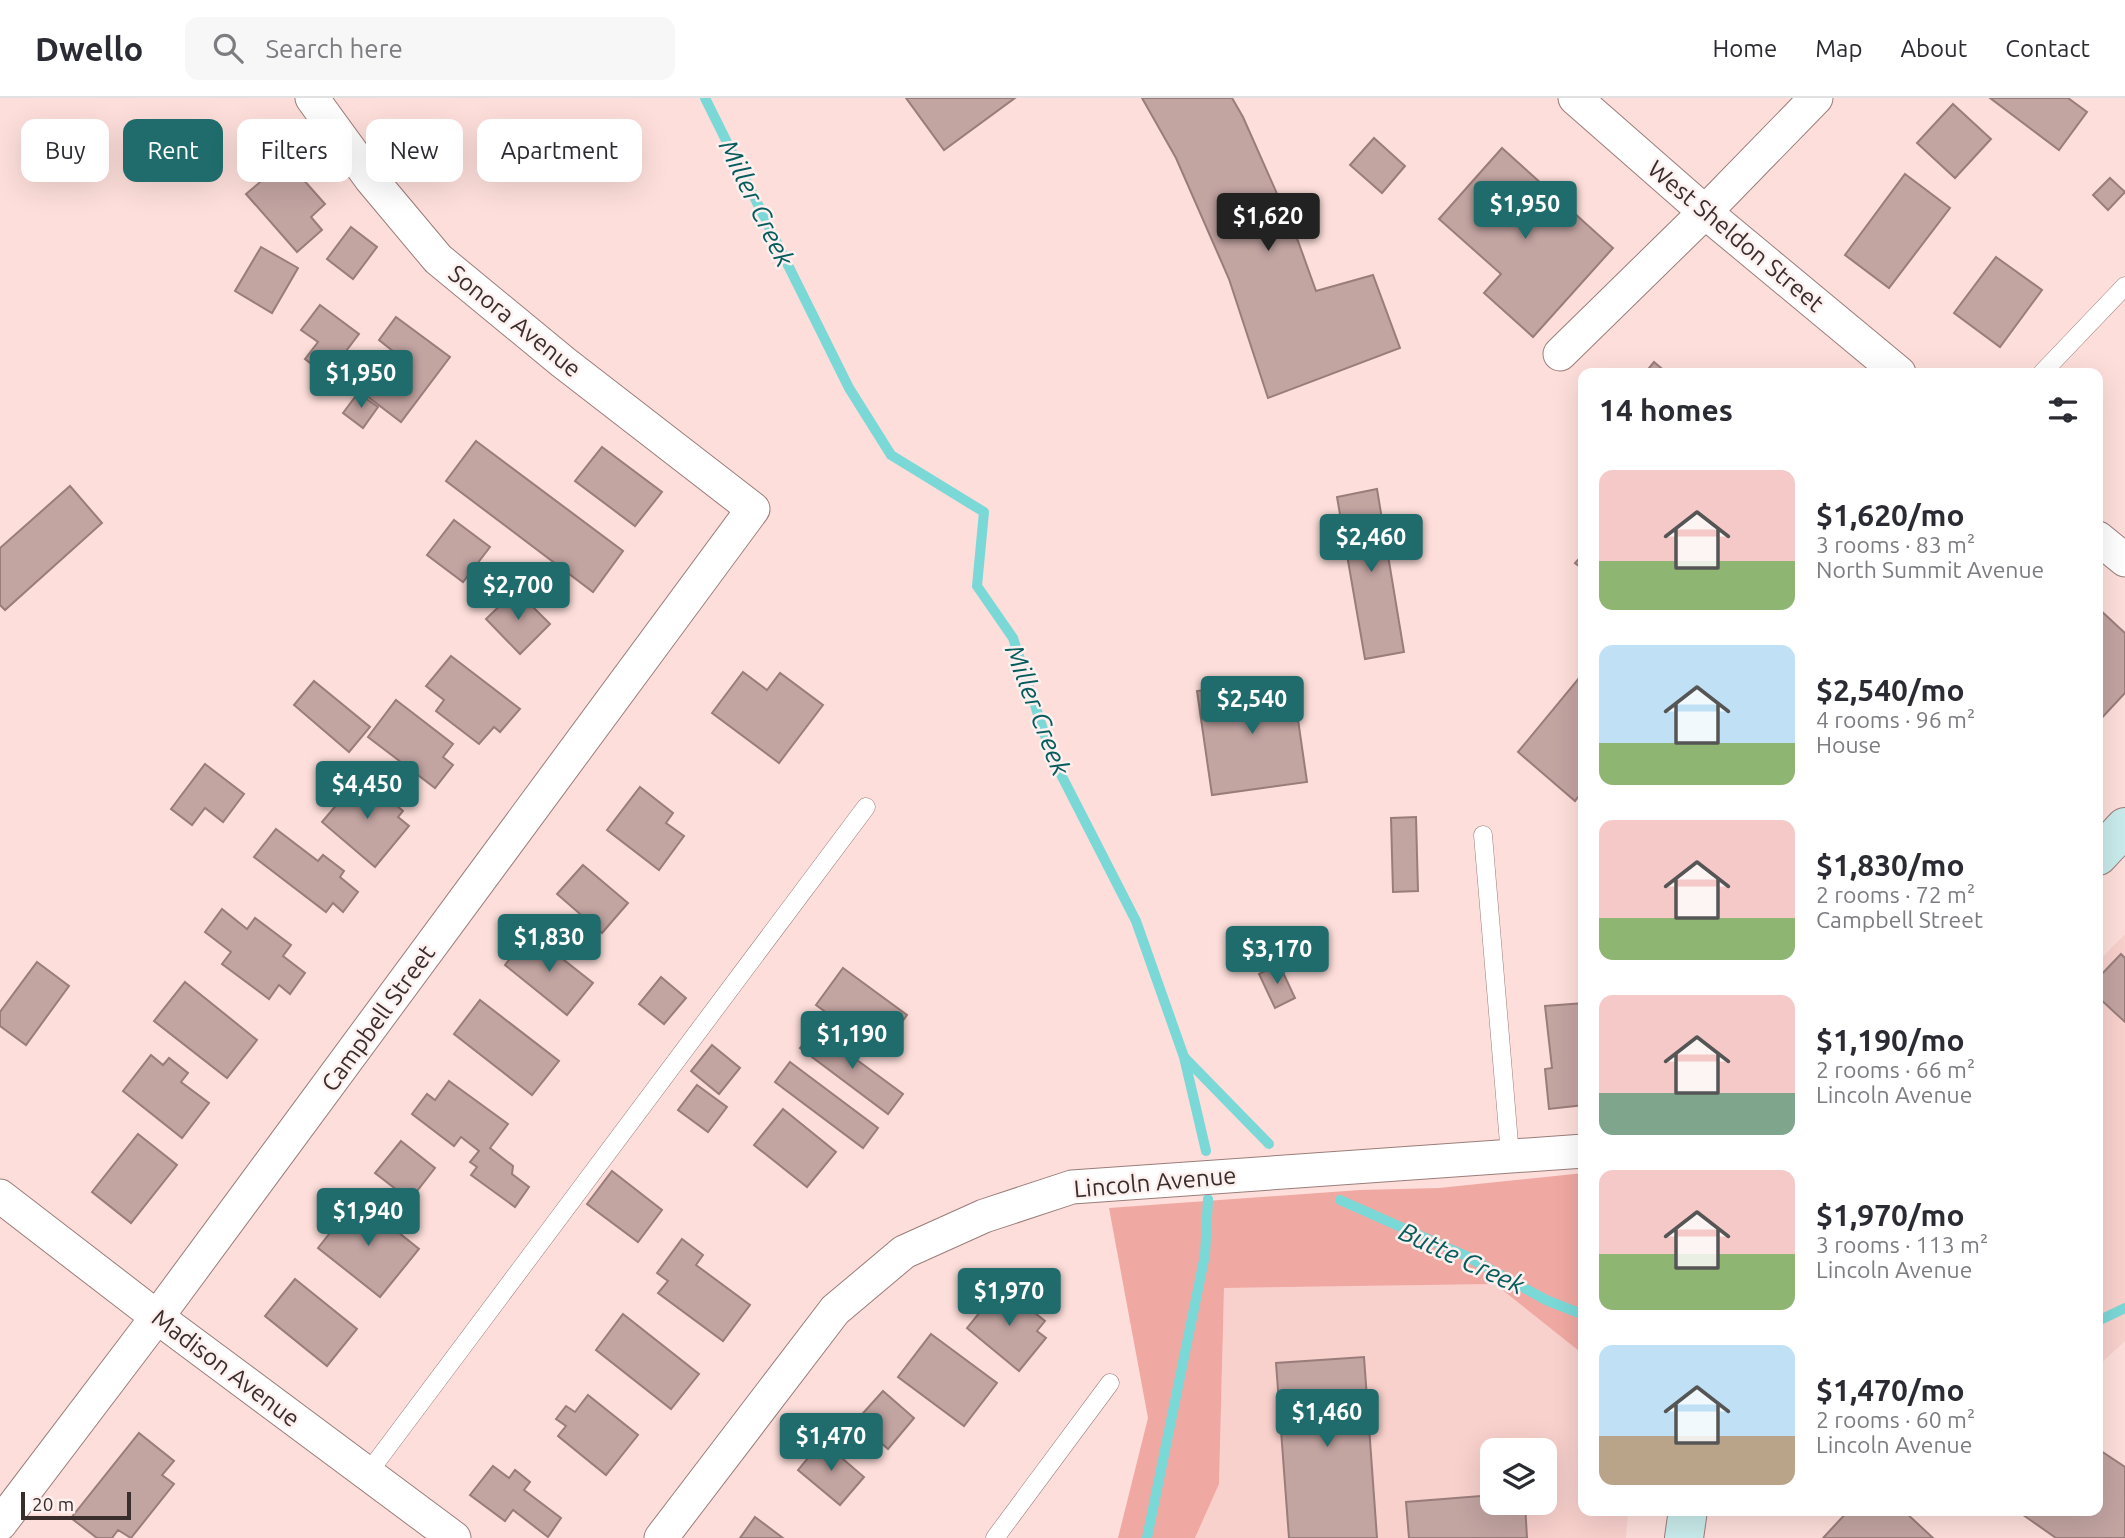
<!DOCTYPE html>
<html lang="en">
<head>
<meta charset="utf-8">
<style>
	:root { --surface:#fff; --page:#f7f7f7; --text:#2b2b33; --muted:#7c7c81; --line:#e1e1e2; --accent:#206c6c }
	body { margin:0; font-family:Ubuntu,sans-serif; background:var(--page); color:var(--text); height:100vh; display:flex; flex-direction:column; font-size:26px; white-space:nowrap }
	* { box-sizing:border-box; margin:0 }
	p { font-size:23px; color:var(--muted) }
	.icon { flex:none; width:38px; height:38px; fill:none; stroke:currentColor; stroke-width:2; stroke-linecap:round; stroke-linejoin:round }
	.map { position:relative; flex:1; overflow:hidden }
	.sheet { position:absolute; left:1578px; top:270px; width:525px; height:1148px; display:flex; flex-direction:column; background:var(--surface); border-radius:14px; box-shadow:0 7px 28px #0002 }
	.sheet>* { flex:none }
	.top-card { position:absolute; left:21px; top:21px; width:665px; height:63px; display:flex; gap:14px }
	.buttons { position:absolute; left:1480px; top:1340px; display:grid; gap:14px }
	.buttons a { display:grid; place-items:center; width:77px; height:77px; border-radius:14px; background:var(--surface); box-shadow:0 7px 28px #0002; font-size:35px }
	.scale { position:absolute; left:21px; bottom:18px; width:110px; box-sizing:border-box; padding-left:7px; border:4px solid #3a2e2d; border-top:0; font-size:19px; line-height:24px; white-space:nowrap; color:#3a2e2d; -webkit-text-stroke:5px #fdf0ef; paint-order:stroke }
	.price { position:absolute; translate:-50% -60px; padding:0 16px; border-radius:7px; background:var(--accent); color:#fff; font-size:23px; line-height:46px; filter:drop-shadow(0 2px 4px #0008) }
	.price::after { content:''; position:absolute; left:50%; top:42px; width:21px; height:16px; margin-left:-10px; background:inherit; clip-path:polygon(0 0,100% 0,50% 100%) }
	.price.selected { background:#222; color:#fff }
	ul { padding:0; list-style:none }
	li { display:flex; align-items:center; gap:21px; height:175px; padding:0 21px }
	li span { display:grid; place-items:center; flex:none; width:196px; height:140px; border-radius:14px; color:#555 }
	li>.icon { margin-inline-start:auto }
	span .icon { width:84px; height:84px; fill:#fffc; stroke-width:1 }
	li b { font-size:30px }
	h2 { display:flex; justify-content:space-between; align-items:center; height:84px; padding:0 21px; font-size:30px }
	.pill { padding:0 24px; border-radius:14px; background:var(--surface); box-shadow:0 7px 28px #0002; font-size:24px; line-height:63px }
	.pill.selected { background:var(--accent); color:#fff }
	header { display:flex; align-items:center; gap:42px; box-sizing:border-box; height:98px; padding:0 35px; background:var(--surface); border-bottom:2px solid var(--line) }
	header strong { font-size:33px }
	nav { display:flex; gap:38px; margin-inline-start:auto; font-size:24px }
	.search { width:490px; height:63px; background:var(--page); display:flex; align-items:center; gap:18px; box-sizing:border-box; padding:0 24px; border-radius:14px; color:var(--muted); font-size:26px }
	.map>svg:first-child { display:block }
	.built { fill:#f8d0cc; fill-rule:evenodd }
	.green { fill:#f0a8a2 }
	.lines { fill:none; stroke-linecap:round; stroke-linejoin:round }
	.stream { stroke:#7ad8d7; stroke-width:10 }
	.building { fill:#c2a4a1; stroke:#997d7a; stroke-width:2 }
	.lane-casing { stroke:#9a7d7a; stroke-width:19 }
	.street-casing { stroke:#9a7d7a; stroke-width:35 }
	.secondary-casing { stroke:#9a7d7a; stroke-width:40 }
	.lane { stroke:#fff; stroke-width:18 }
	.street { stroke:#fff; stroke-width:33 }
	.secondary { stroke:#c9ebeb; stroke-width:38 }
	.labels { text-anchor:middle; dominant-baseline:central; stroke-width:5; stroke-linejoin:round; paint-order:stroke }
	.street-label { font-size:24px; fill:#3a2e2d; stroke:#fdf0ef }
	.water-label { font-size:26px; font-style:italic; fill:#055c5c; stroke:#fdf0ef }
</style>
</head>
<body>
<header>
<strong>Dwello</strong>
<div class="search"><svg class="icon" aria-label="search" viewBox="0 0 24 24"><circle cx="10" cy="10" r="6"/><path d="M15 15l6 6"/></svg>Search here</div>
<nav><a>Home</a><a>Map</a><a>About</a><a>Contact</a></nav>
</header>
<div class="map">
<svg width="2125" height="1440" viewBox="0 0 2125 1440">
	<rect width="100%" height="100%" fill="#fddeda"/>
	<!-- built -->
	<g class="built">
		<path d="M2125,836V1243L2098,1268V864Z"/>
		<path d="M1495,1186L1584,1257V1412H1628L1626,1440H1195L1219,1386L1224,1190ZM1493,1353H1545V1405H1493Z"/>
	</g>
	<!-- green -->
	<path class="green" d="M1584,1075V1257L1495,1186L1224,1190L1219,1386L1195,1440H1118L1148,1320L1109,1110L1360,1092L1439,1090Z"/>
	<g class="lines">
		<!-- stream -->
		<g class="stream">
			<path d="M705,0L849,290L891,357L984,414L977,488L1013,540L1052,659L1136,823L1184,959L1206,1053"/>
			<path d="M1185,960L1269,1046"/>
			<path d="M1340,1102L1466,1158L1546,1202L1584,1217"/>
			<path d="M2098,1223L2125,1210"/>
			<path d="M1147,1440L1205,1157L1208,1101"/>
		</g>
	</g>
	<!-- building -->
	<g class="building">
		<path d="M906,0H1015L944,52Z"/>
		<path d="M1142,0H1232L1243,19L1298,143L1316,193L1373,177L1400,250L1268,300L1229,181L1176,60Z"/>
		<path d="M1990,0H2068L2087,14L2059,52Z"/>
		<path d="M1953,6L1991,41L1955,80L1917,45Z"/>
		<path d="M1374,40L1405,68L1382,95L1350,67Z"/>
		<path d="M1502,50L1613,150L1533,239L1484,195L1501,176L1439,121Z"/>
		<path d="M286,62L325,106L311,119L322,132L297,154L246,96Z"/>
		<path d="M1905,76L1950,110L1889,190L1845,157Z"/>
		<path d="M2110,80L2125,94L2108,112L2093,97Z"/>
		<path d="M351,129L377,149L353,181L327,161Z"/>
		<path d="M261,149L298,170L272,215L235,193Z"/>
		<path d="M1996,159L2042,192L2000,249L1954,215Z"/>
		<path d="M320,207L359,236L327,278L305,261L318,244L301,232Z"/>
		<path d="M396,219L450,259L401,324L363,295L394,254L379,242Z"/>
		<path d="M1654,264L1667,275H1645Z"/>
		<path d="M358,295L378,309L363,330L343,315Z"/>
		<path d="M476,343L623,453L593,494L446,383Z"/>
		<path d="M602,349L662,394L635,428L575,383Z"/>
		<path d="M70,388L102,425L5,512L0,507V450Z"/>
		<path d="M1377,391L1404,554L1365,561L1337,399Z"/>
		<path d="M454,422L490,449L463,484L427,457Z"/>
		<path d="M1584,455V472L1575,465Z"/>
		<path d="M516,492L550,526L520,556L486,521Z"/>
		<path d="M2098,510L2125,535V595L2098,624Z"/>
		<path d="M451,558L520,611L500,634L494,629L479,646L436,613L444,602L426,588Z"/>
		<path d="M743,574L767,592L780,575L823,607L779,665L712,615Z"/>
		<path d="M1584,574V692L1575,703L1518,654Z"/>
		<path d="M1292,580L1307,684L1212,697L1197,593Z"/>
		<path d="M314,583L370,629L349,654L294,607Z"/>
		<path d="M396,602L453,646L443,659L453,667L435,690L368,639Z"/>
		<path d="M205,666L244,696L223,724L205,710L192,727L171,711Z"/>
		<path d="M361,678L403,713L398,719L409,728L375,769L322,724Z"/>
		<path d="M640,689L673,715L666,725L684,738L659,772L607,732Z"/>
		<path d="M1416,719L1418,793L1393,794L1391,720Z"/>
		<path d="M276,731L318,763L323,757L344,773L340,779L358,794L343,814L333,805L326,814L254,759Z"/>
		<path d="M583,767L628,805L602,835L557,796Z"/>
		<path d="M222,811L247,831L255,820L291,847L283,858L305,875L290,896L279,887L269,901L222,866L231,854L205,834Z"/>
		<path d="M530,835L593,885L567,917L505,867Z"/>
		<path d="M2121,856L2125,860V924L2098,899V880Z"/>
		<path d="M37,864L69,888L26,947L0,928V914Z"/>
		<path d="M1279,866L1295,900L1275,910L1259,876Z"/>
		<path d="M843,870L907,917L880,954L816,907Z"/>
		<path d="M661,879L686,900L664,926L639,906Z"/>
		<path d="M185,884L257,942L227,980L154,923Z"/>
		<path d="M480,902L559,963L532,997L454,936Z"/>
		<path d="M1584,905V1007L1549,1011L1545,971L1552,970L1545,908Z"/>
		<path d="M815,931L903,996L888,1016L800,950Z"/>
		<path d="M712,947L740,970L719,996L691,973Z"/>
		<path d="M151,957L163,967L169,960L188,975L181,984L209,1005L182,1040L123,993Z"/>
		<path d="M790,964L878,1030L863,1050L775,984Z"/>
		<path d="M449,983L508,1026L490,1050L513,1068L512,1076L529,1089L515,1109L471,1077L477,1069L470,1064L479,1053L461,1039L454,1048L412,1016L427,996L435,1002Z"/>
		<path d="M697,987L727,1009L708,1034L678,1012Z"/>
		<path d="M783,1011L836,1054L807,1089L754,1047Z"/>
		<path d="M138,1036L177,1067L131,1125L92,1094Z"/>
		<path d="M401,1043L435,1070L410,1102L375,1075Z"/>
		<path d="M612,1073L662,1112L638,1144L587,1106Z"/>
		<path d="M357,1101L419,1151L380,1199L318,1150Z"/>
		<path d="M682,1141L703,1157L696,1167L750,1207L723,1243L658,1195L668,1183L657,1175Z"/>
		<path d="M295,1181L357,1231L327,1268L265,1218Z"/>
		<path d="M1001,1188L1045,1223L1037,1233L1046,1240L1019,1273L967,1230Z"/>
		<path d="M623,1216L699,1276L671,1311L596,1252Z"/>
		<path d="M931,1236L997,1285L964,1328L898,1279Z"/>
		<path d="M1364,1259L1377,1440H1289L1276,1265Z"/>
		<path d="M883,1293L914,1320L888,1351L856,1323Z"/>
		<path d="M588,1297L638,1337L606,1377L558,1338L566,1328L556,1321L566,1308L575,1314Z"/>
		<path d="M139,1335L174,1363L162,1377L174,1386L131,1440L118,1432L112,1440H97L71,1420Z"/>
		<path d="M822,1343L864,1379L840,1407L798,1372Z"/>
		<path d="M2098,1351L2125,1369V1440H2056L2016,1412H2098Z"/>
		<path d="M493,1368L509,1380L515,1372L530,1384L524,1392L561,1420L548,1439L513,1412L505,1423L470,1397Z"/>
		<path d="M1493,1397V1405H1525L1527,1440H1409L1406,1404Z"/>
		<path d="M1849,1412H1903L1933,1440H1823Z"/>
		<path d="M755,1419L783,1440H740Z"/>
	</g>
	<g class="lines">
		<!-- lane casing -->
		<g class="lane-casing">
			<g id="lane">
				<path d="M2042,275L2125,188"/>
				<path d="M1483,737L1510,1057"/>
				<path d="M368,1375L866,709"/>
				<path d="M995,1440L1110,1285"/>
			</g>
		</g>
		<!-- street casing -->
		<g class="street-casing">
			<g id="street">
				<path d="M1575,0L1705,114L1899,275"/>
				<path d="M1560,256L1705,114L1816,0"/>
				<path d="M2098,440L2125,462"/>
				<path d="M0,1098L157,1219L454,1440"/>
				<path d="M0,1426L157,1219L753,411L563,264L438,161L371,81L312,0"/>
				<path d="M661,1440L835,1212L904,1154L984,1118L1072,1089L1584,1053"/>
			</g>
		</g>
		<!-- secondary casing -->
		<g class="secondary-casing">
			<g id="secondary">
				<path d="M2098,758L2125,729"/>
				<path d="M1684,1440L1688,1412"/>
			</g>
		</g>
		<!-- lane -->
		<use href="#lane" class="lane"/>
		<!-- street -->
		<use href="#street" class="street"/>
		<!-- secondary -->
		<use href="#secondary" class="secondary"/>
	</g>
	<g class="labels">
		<!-- street labels -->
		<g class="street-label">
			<text transform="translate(1736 138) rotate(40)">West Sheldon Street</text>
			<text transform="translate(515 223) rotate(39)">Sonora Avenue</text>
			<text transform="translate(378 920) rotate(-54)">Campbell Street</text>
			<text transform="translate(1155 1084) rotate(-5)">Lincoln Avenue</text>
			<text transform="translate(226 1270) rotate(37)">Madison Avenue</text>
		</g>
		<!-- water labels -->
		<g class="water-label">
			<text transform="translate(757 105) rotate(64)">Miller Creek</text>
			<text transform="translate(1038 612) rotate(69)">Miller Creek</text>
			<text transform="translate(1462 1160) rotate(25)">Butte Creek</text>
		</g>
	</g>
</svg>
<div class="buttons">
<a><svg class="icon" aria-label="layers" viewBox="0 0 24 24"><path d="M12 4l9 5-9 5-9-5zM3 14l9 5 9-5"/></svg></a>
</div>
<div class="scale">20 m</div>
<b class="price" style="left:1525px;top:143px">$1,950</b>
<b class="price selected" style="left:1268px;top:155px">$1,620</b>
<b class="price" style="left:361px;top:312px">$1,950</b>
<b class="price" style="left:1371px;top:476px">$2,460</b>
<b class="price" style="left:518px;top:524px">$2,700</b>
<b class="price" style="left:1252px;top:638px">$2,540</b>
<b class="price" style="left:367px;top:723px">$4,450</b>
<b class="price" style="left:549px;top:876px">$1,830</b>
<b class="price" style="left:1277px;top:888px">$3,170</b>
<b class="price" style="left:852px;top:973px">$1,190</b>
<b class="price" style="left:368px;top:1150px">$1,940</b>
<b class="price" style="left:1009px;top:1230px">$1,970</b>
<b class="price" style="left:1327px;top:1351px">$1,460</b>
<b class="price" style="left:831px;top:1375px">$1,470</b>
<div class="top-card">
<a class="pill">Buy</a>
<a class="pill selected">Rent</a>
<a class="pill">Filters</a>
<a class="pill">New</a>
<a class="pill">Apartment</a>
</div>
<section class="sheet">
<h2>14 homes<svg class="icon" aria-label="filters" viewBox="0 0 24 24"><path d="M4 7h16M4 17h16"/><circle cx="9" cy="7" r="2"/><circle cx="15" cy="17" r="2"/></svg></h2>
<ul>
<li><span style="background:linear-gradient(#f6c9c9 65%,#8fb573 0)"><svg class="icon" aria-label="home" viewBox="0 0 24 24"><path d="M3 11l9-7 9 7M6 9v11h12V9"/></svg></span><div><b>$1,620/mo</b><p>3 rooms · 83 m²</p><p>North Summit Avenue</p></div></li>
<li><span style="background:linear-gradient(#bfe0f5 70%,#8fb573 0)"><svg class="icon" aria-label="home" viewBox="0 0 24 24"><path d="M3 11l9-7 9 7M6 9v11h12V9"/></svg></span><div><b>$2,540/mo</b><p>4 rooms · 96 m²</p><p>House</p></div></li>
<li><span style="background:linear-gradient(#f6c9c9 70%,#8fb573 0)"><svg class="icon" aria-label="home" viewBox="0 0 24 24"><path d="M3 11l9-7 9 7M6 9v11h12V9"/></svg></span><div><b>$1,830/mo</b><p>2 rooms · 72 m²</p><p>Campbell Street</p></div></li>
<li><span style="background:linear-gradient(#f6c9c9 70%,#7fa58c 0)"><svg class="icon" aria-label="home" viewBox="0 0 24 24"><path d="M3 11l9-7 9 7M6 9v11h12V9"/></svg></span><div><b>$1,190/mo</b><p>2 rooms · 66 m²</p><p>Lincoln Avenue</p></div></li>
<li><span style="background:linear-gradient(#f6c9c9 60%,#8fb573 0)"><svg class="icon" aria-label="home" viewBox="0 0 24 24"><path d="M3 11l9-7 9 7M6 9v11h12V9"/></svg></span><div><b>$1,970/mo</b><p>3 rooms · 113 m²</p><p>Lincoln Avenue</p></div></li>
<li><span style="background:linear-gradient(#bfe0f5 65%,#b9a48a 0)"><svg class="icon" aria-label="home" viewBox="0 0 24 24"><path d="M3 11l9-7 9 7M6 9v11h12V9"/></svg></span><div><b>$1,470/mo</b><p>2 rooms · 60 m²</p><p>Lincoln Avenue</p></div></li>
</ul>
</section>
</div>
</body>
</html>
